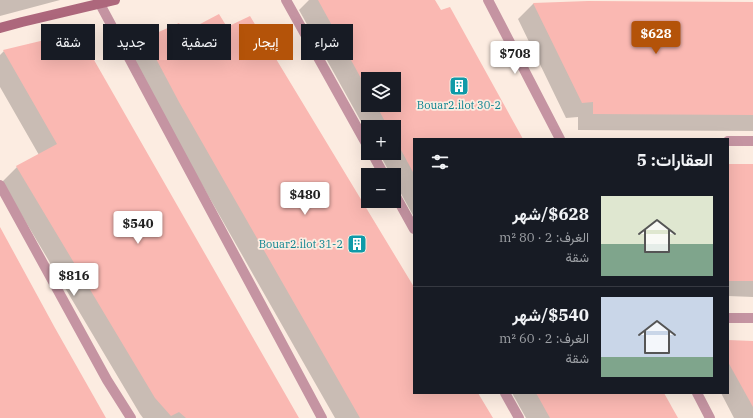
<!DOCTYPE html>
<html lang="ar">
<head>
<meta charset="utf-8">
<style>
	:root { --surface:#171b24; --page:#242831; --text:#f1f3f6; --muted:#9ea1a6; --line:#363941; --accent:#b45309 }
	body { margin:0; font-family:"IBM Plex Serif",Vazirmatn,serif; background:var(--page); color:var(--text); direction:rtl; height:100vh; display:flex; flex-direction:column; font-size:15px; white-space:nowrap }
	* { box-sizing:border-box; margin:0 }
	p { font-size:13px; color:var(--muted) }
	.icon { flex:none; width:22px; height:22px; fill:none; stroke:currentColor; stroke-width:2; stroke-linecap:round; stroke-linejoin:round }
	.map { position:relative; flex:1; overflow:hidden; direction:ltr }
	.sheet { position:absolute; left:413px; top:138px; width:316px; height:256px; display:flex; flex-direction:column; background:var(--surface); border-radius:0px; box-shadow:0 4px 16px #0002; direction:rtl }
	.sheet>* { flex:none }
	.top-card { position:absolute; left:12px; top:24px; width:341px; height:36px; direction:rtl; display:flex; gap:8px }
	.controls { position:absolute; left:361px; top:72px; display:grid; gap:8px }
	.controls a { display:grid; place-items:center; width:40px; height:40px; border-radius:0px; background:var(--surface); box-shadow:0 4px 16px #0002; font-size:20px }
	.price { position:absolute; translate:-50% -34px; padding:0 9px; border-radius:4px; background:#fff; color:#222; font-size:13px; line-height:26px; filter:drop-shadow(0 1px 2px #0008) }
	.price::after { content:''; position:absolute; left:50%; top:24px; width:12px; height:9px; margin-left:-6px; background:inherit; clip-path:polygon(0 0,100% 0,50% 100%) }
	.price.on { background:var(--accent); color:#fff }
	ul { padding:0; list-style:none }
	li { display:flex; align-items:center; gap:12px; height:100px; padding:0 16px }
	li+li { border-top:1px solid var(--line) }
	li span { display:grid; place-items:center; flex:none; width:112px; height:80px; border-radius:0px; color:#555 }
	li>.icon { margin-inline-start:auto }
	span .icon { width:48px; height:48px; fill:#fffc; stroke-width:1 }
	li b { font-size:17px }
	h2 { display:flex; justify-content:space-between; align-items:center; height:48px; padding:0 16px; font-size:17px }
	.tag { padding:0 14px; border-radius:0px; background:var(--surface); box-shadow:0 4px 16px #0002; font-size:14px; line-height:36px }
	.tag.on { background:var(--accent); color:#fff }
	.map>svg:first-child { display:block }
	.shadow { fill:#0003; fill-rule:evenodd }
	.building { fill:#fab8b2 }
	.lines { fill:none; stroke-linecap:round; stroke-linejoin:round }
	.street { stroke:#c594a2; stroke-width:10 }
	.secondary { stroke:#ad677c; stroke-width:10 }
	.labels { text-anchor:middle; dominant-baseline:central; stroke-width:3.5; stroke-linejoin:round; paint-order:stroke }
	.culture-label { font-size:11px; fill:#0d838f; stroke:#fcece1 }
</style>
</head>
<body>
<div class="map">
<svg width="753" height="418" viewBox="0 0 753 418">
	<rect width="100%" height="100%" fill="#fcece1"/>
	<!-- shadow -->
	<g class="shadow">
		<path d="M0,0H60L0,16Z"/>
		<path d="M309,0H434L522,139H414V217L394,181V175H391L379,153H394V127H368V134L299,10ZM368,79H394V105H368Z"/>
		<path d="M588,2L753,3V131L578,130V117L566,118L518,19L533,4Z"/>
		<path d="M179,24L184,34L226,28L414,289V393H477L492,418H335L164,118L130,55L145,39Z"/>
		<path d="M4,51L298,418H143L140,414L2,182L17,167L39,155L0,87V55Z"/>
		<path d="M728,165H753V297L728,296Z"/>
		<path d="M728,341L753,342V418H734L721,393H728Z"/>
		<path d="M512,393H663L676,418H526Z"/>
	</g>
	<!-- building -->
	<g class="building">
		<path d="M318,0H435L441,10L450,7L523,139H414V174L394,137V127H388L376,105H394V79H368V91Z"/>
		<path d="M588,1L753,2V115L593,114V102L582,103L533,3Z"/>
		<path d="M219,14L227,27L250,16L414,287V393H478L493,418H360L179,102L145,38L179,23L185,32Z"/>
		<path d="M78,32L299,418H186L179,412L171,416L155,398L16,166L57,144L3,50Z"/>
		<rect x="728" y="164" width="25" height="117"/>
		<path d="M0,227L55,328L106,418H0Z"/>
		<path d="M728,340L753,341V407L728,362Z"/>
		<path d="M536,393H664L678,418H550Z"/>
	</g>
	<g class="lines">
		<!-- street -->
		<g class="street">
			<path d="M286,0L368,147"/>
			<path d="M488,0L560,139"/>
			<path d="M100,4L322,418"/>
			<path d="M728,141H753"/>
			<path d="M372,153L384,175"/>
			<path d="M0,185L107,380L131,418"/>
			<path d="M394,193L414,229"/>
			<path d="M728,318H753"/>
			<path d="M505,393L519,418"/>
			<path d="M697,393L710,418"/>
		</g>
		<!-- secondary -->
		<path class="secondary" d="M0,28L22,22L115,0"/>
	</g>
	<!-- icons -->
	<defs>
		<g id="building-square" transform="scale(1)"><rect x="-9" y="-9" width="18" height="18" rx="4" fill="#0f9aa8" stroke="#fcece1"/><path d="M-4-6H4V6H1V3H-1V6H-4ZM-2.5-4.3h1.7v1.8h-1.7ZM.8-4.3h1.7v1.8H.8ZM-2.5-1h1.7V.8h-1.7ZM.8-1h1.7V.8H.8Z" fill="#fff"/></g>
	</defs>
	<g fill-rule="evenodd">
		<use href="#building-square" x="459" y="86"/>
		<use href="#building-square" x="357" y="244"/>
	</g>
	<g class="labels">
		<!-- culture labels -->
		<g class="culture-label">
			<text x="459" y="105">Bouar2.ilot 30-2</text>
			<text x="343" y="244" text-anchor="end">Bouar2.ilot 31-2</text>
		</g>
	</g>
</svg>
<div class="controls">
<a><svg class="icon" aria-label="layers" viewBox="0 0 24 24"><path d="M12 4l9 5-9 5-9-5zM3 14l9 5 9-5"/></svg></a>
<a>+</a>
<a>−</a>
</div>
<b class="price on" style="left:656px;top:55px">$628</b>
<b class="price" style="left:515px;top:75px">$708</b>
<b class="price" style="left:305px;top:216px">$480</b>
<b class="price" style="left:138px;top:245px">$540</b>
<b class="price" style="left:74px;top:297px">$816</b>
<div class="top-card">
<a class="tag">شراء</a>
<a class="tag on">إيجار</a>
<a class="tag">تصفية</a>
<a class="tag">جديد</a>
<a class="tag">شقة</a>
</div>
<section class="sheet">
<h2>العقارات: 5<svg class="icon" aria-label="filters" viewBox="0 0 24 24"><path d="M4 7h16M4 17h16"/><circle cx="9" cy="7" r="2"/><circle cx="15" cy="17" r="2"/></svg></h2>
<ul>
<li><span style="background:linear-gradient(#dfe7d0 60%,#7fa58c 0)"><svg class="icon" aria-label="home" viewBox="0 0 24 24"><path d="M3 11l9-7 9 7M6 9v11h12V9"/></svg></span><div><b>$628/شهر</b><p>الغرف: 2 · 80 m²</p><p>شقة</p></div></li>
<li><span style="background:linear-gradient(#c9d6e8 75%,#7fa58c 0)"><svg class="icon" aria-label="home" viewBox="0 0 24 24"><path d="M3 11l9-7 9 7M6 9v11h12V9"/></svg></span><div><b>$540/شهر</b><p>الغرف: 2 · 60 m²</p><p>شقة</p></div></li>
</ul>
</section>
</div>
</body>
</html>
